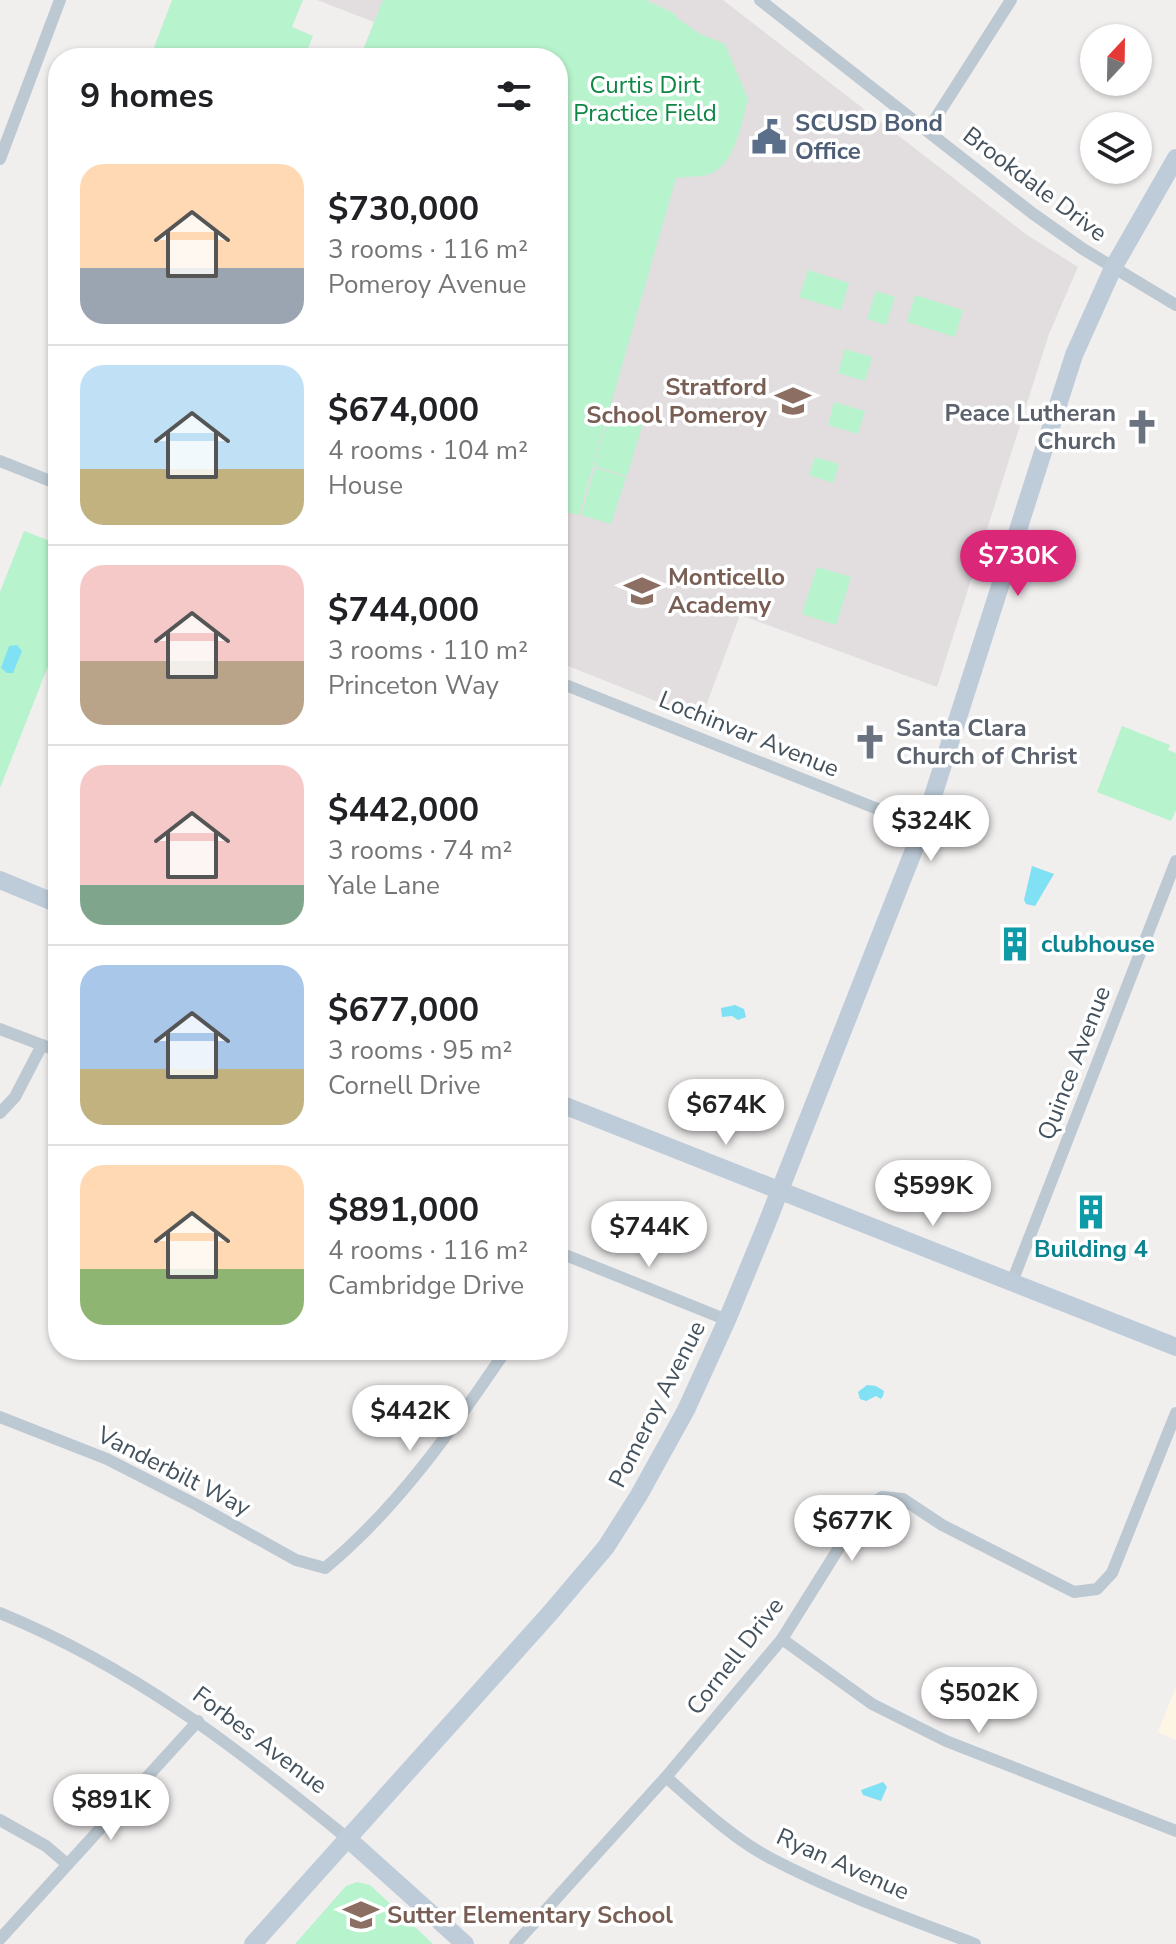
<!DOCTYPE html>
<html lang="en">
<head>
<meta charset="utf-8">
<style>
	:root { --surface:#fff; --page:#f6f6f6; --text:#202124; --muted:#757577; --line:#e0e0e0; --accent:#db2777 }
	body { margin:0; font-family:"Nunito Sans",sans-serif; background:var(--page); color:var(--text); height:100vh; display:flex; flex-direction:column; font-size:30px; white-space:nowrap }
	* { box-sizing:border-box; margin:0 }
	p { font-size:26px; color:var(--muted) }
	.icon { flex:none; width:44px; height:44px; fill:none; stroke:currentColor; stroke-width:2; stroke-linecap:round; stroke-linejoin:round }
	.map { position:relative; flex:1; overflow:hidden }
	.details { position:absolute; left:48px; top:48px; width:520px; height:1312px; display:flex; flex-direction:column; background:var(--surface); border-radius:32px; box-shadow:0 2px 6px #0004 }
	.details>* { flex:none }
	.needle { width:52px; rotate:22deg }
	.buttons { position:absolute; left:1080px; top:24px; display:grid; gap:16px }
	.buttons a { display:grid; place-items:center; width:72px; height:72px; border-radius:50%; background:var(--surface); box-shadow:0 2px 6px #0004; font-size:40px }
	.price { position:absolute; translate:-50% -68px; padding:0 18px; border-radius:28px; background:#fff; color:#222; font-size:26px; line-height:52px; filter:drop-shadow(0 2px 4px #0008) }
	.price::after { content:''; position:absolute; left:50%; top:48px; width:24px; height:18px; margin-left:-12px; background:inherit; clip-path:polygon(0 0,100% 0,50% 100%) }
	.price.current { background:var(--accent); color:#fff }
	ul { padding:0; list-style:none }
	li { display:flex; align-items:center; gap:24px; height:200px; padding:0 32px }
	li+li { border-top:2px solid var(--line) }
	li span { display:grid; place-items:center; flex:none; width:224px; height:160px; border-radius:24px; color:#555 }
	li>.icon { margin-inline-start:auto }
	span .icon { width:96px; height:96px; fill:#fffc; stroke-width:1 }
	li b { font-size:34px }
	h2 { display:flex; justify-content:space-between; align-items:center; height:96px; padding:0 32px; font-size:34px }
	.map>svg:first-child { display:block }
	.commercial { fill:#fef6e5 }
	.education { fill:#e2dee0 }
	.green { fill:#b7f3cc }
	.water { fill:#80e0f4 }
	.lines { fill:none; stroke-linecap:round; stroke-linejoin:round }
	.street { stroke:#bdc9d2; stroke-width:12 }
	.secondary { stroke:#beccd9; stroke-width:18 }
	.labels { text-anchor:middle; dominant-baseline:central; stroke-width:7; stroke-linejoin:round; paint-order:stroke }
	.park-label { font-size:24px; fill:#0e8646; stroke:#fff }
	.service-label { font-size:24px; font-weight:bold; fill:#4e5e75; stroke:#fff; text-anchor:start }
	.street-label { font-size:24px; fill:#44525d; stroke:#fff }
	.education-label { font-size:24px; font-weight:bold; fill:#785e54; stroke:#fff; text-anchor:start }
	.worship-label { font-size:24px; font-weight:bold; fill:#5b616d; stroke:#fff; text-anchor:end }
	.culture-label { font-size:24px; font-weight:bold; fill:#0d838f; stroke:#fff; text-anchor:start }
</style>
</head>
<body>
<div class="map">
<svg width="1176" height="1944" viewBox="0 0 1176 1944">
	<rect width="100%" height="100%" fill="#f1eeee"/>
	<!-- commercial -->
	<path class="commercial" d="M1176,1687V1740L1158,1732Z"/>
	<!-- education -->
	<path class="education" d="M317,0H723L1027,235L1078,267L1049,334L937,687L740,615L701,719L558,662V58H360L374,22Z"/>
	<!-- green -->
	<g class="green">
		<path d="M172,0H303L292,27L313,36L304,58H150Z"/>
		<path d="M383,0H646L675,14L677,18L700,34L725,44L748,99C742,121 736,160 714,172C703,178 688,176 676,178L579,515L558,510V58H360Z"/>
		<path d="M808,270L849,283L841,310L799,297Z"/>
		<path d="M876,291L895,297L886,325L867,319Z"/>
		<path d="M915,295L963,310L955,337L907,322Z"/>
		<path d="M845,349L872,357L865,381L838,373Z"/>
		<path d="M834,402L865,411L858,434L828,425Z"/>
		<path d="M611,409L644,419L627,476L594,466Z"/>
		<path d="M815,457L839,464L833,483L809,475Z"/>
		<path d="M595,468L626,477L611,524L581,515Z"/>
		<path d="M24,531L58,544V641L0,788V592Z"/>
		<path d="M817,567L851,577L836,625L802,614Z"/>
		<path d="M1122,726L1170,745L1168,750L1176,753V810L1171,821L1097,792Z"/>
		<path d="M357,1882L370,1885L433,1944H295L346,1886Z"/>
	</g>
	<!-- water -->
	<g class="water">
		<path d="M17,645L22,651L13,673H7L1,668L9,646Z"/>
		<path d="M1032,866L1054,874L1035,906L1026,904L1024,900Z"/>
		<path d="M735,1005L744,1009L746,1017L738,1020L732,1016L722,1017L721,1008Z"/>
		<path d="M867,1385L876,1386L884,1391L883,1396L881,1399L876,1396L866,1401L860,1399L858,1392Z"/>
		<path d="M883,1782L887,1787L881,1801L863,1795L861,1790Z"/>
	</g>
	<g class="lines">
		<!-- street -->
		<g class="street">
			<path d="M760,0L1032,213L1083,249L1176,305"/>
			<path d="M928,130L1011,0"/>
			<path d="M0,159L60,0"/>
			<path d="M0,461L58,484"/>
			<path d="M558,682L923,827"/>
			<path d="M0,1029L58,1051"/>
			<path d="M0,1113L15,1097L42,1045"/>
			<path d="M558,1252L727,1320"/>
			<path d="M1012,1282L1176,861"/>
			<path d="M0,1417L107,1459L195,1504L296,1560L325,1568C398,1508 454,1427 506,1350"/>
			<path d="M0,1613C134,1668 237,1748 347,1838"/>
			<path d="M782,1639L872,1704L946,1741L1176,1831"/>
			<path d="M666,1777C699,1806 733,1839 772,1859C837,1893 907,1918 975,1944"/>
			<path d="M0,1820L46,1846L67,1864"/>
			<path d="M0,1939L198,1721"/>
			<path d="M515,1944L666,1777L782,1639L862,1511L882,1497L903,1499L942,1525L1074,1592L1097,1589L1112,1573L1176,1413"/>
		</g>
		<!-- secondary -->
		<g class="secondary">
			<path d="M0,880L58,904"/>
			<path d="M558,1103L1176,1347"/>
			<path d="M347,1838L465,1944"/>
			<path d="M253,1944L551,1612L606,1547L639,1495L686,1410L727,1320L765,1228L923,827L1074,355L1113,268L1176,158"/>
		</g>
	</g>
	<!-- icons -->
	<defs>
		<g id="civic-bare" transform="scale(2.76)"><path d="M-.6-6.5H3V-4.5H.6V-3L4-1V1h2V6H-6V1h2V-1L-.6-3ZM-1.2 2.5V6h2.4V2.5Z" fill="#5c6f8a" stroke="#fff" stroke-width="2.5" paint-order="stroke"/></g>
		<g id="school-bare" transform="scale(2.76)"><path d="M0-5L7-2L0 1L-7-2ZM-4 1L0 2.5L4 1V4Q0 6-4 4Z" fill="#8d6e63" stroke="#fff" stroke-width="2.5" paint-order="stroke"/></g>
		<g id="church-bare" transform="scale(2.76)"><path d="M-1.2-6h2.4v3.5h3.3v2.4h-3.3V6h-2.4V-.1h-3.3v-2.4h3.3Z" fill="#6b7280" stroke="#fff" stroke-width="2.5" paint-order="stroke"/></g>
		<g id="building-bare" transform="scale(2.76)"><path d="M-4-6H4V6H1V3H-1V6H-4ZM-2.5-4.3h1.7v1.8h-1.7ZM.8-4.3h1.7v1.8H.8ZM-2.5-1h1.7V.8h-1.7ZM.8-1h1.7V.8H.8Z" fill="#0f9aa8" stroke="#fff" stroke-width="2.5" paint-order="stroke"/></g>
	</defs>
	<g fill-rule="evenodd">
		<use href="#civic-bare" x="769" y="137"/>
		<use href="#school-bare" x="793" y="401"/>
		<use href="#church-bare" x="1142" y="427"/>
		<use href="#school-bare" x="642" y="591"/>
		<use href="#church-bare" x="870" y="742"/>
		<use href="#building-bare" x="1015" y="944"/>
		<use href="#building-bare" x="1091" y="1212"/>
		<use href="#school-bare" x="361" y="1915"/>
	</g>
	<g class="labels">
		<!-- park labels -->
		<g class="park-label">
			<text x="645" y="85">Curtis Dirt<tspan x="645" dy="28">Practice Field</tspan></text>
		</g>
		<!-- service labels -->
		<g class="service-label">
			<text x="795" y="123">SCUSD Bond<tspan x="795" dy="28">Office</tspan></text>
		</g>
		<!-- street labels -->
		<g class="street-label">
			<text transform="translate(1035 184) rotate(37)">Brookdale Drive</text>
			<text transform="translate(749 734) rotate(22)">Lochinvar Avenue</text>
			<text transform="translate(1074 1063) rotate(-69)">Quince Avenue</text>
			<text transform="translate(657 1404) rotate(-63)">Pomeroy Avenue</text>
			<text transform="translate(174 1471) rotate(27)">Vanderbilt Way</text>
			<text transform="translate(735 1656) rotate(-52)">Cornell Drive</text>
			<text transform="translate(260 1740) rotate(37)">Forbes Avenue</text>
			<text transform="translate(843 1864) rotate(24)">Ryan Avenue</text>
		</g>
		<!-- education labels -->
		<g class="education-label">
			<text x="767" y="387" text-anchor="end">Stratford<tspan x="767" dy="28">School Pomeroy</tspan></text>
			<text x="668" y="577">Monticello<tspan x="668" dy="28">Academy</tspan></text>
			<text x="387" y="1915">Sutter Elementary School</text>
		</g>
		<!-- worship labels -->
		<g class="worship-label">
			<text x="1116" y="413">Peace Lutheran<tspan x="1116" dy="28">Church</tspan></text>
			<text x="896" y="728" text-anchor="start">Santa Clara<tspan x="896" dy="28">Church of Christ</tspan></text>
		</g>
		<!-- culture labels -->
		<g class="culture-label">
			<text x="1041" y="944">clubhouse</text>
			<text x="1091" y="1249" text-anchor="middle">Building 4</text>
		</g>
	</g>
</svg>
<div class="buttons">
<a><svg class="needle" viewBox="-14 -14 28 28"><path d="M0-13l5 13h-10z" fill="#e53935"/><path d="M0 13l5-13h-10z" fill="#757577"/></svg></a>
<a><svg class="icon" aria-label="layers" viewBox="0 0 24 24"><path d="M12 4l9 5-9 5-9-5zM3 14l9 5 9-5"/></svg></a>
</div>
<b class="price current" style="left:1018px;top:598px">$730K</b>
<b class="price" style="left:931px;top:863px">$324K</b>
<b class="price" style="left:726px;top:1147px">$674K</b>
<b class="price" style="left:933px;top:1228px">$599K</b>
<b class="price" style="left:649px;top:1269px">$744K</b>
<b class="price" style="left:410px;top:1453px">$442K</b>
<b class="price" style="left:852px;top:1563px">$677K</b>
<b class="price" style="left:979px;top:1735px">$502K</b>
<b class="price" style="left:111px;top:1842px">$891K</b>
<section class="details">
<h2>9 homes<svg class="icon" aria-label="filters" viewBox="0 0 24 24"><path d="M4 7h16M4 17h16"/><circle cx="9" cy="7" r="2"/><circle cx="15" cy="17" r="2"/></svg></h2>
<ul>
<li><span style="background:linear-gradient(#ffd9b3 65%,#9aa5b1 0)"><svg class="icon" aria-label="home" viewBox="0 0 24 24"><path d="M3 11l9-7 9 7M6 9v11h12V9"/></svg></span><div><b>$730,000</b><p>3 rooms · 116 m²</p><p>Pomeroy Avenue</p></div></li>
<li><span style="background:linear-gradient(#bfe0f5 65%,#c2b280 0)"><svg class="icon" aria-label="home" viewBox="0 0 24 24"><path d="M3 11l9-7 9 7M6 9v11h12V9"/></svg></span><div><b>$674,000</b><p>4 rooms · 104 m²</p><p>House</p></div></li>
<li><span style="background:linear-gradient(#f6c9c9 60%,#b9a48a 0)"><svg class="icon" aria-label="home" viewBox="0 0 24 24"><path d="M3 11l9-7 9 7M6 9v11h12V9"/></svg></span><div><b>$744,000</b><p>3 rooms · 110 m²</p><p>Princeton Way</p></div></li>
<li><span style="background:linear-gradient(#f6c9c9 75%,#7fa58c 0)"><svg class="icon" aria-label="home" viewBox="0 0 24 24"><path d="M3 11l9-7 9 7M6 9v11h12V9"/></svg></span><div><b>$442,000</b><p>3 rooms · 74 m²</p><p>Yale Lane</p></div></li>
<li><span style="background:linear-gradient(#a9c7e8 65%,#c2b280 0)"><svg class="icon" aria-label="home" viewBox="0 0 24 24"><path d="M3 11l9-7 9 7M6 9v11h12V9"/></svg></span><div><b>$677,000</b><p>3 rooms · 95 m²</p><p>Cornell Drive</p></div></li>
<li><span style="background:linear-gradient(#ffd9b3 65%,#8fb573 0)"><svg class="icon" aria-label="home" viewBox="0 0 24 24"><path d="M3 11l9-7 9 7M6 9v11h12V9"/></svg></span><div><b>$891,000</b><p>4 rooms · 116 m²</p><p>Cambridge Drive</p></div></li>
</ul>
</section>
</div>
</body>
</html>
